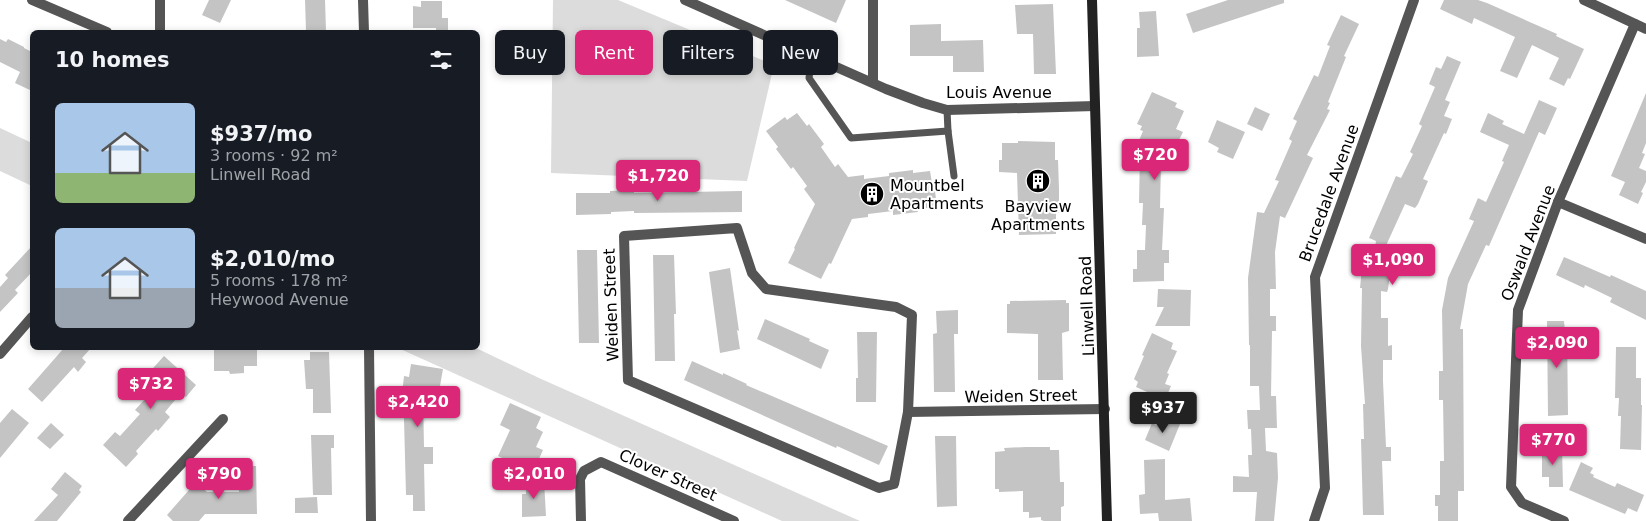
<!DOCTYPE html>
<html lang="en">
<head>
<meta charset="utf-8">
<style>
	:root { --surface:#171b24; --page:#20242c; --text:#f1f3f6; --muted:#9ea1a6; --accent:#db2777 }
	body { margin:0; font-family:"DejaVu Sans",sans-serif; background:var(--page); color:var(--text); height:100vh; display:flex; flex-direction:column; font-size:19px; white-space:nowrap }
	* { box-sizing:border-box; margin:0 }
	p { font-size:16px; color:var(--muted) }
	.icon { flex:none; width:28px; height:28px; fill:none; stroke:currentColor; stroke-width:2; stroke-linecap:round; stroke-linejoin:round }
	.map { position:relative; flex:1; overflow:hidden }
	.details { position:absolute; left:30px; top:30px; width:450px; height:320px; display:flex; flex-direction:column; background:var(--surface); border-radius:8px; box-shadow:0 2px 8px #0003 }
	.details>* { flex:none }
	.banner { position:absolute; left:495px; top:30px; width:475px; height:45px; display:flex; gap:10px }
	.price { position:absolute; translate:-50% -42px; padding:0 11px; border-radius:5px; background:var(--accent); color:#fff; font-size:16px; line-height:32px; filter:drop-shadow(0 1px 2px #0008) }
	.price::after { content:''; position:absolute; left:50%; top:30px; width:15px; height:11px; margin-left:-8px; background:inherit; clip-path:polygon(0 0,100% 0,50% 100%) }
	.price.active { background:#222; color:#fff }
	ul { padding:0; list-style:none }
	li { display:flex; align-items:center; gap:15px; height:125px; padding:0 25px }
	li span { display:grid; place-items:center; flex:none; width:140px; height:100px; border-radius:8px; color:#555 }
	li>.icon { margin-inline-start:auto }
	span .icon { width:60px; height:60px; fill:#fffc; stroke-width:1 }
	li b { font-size:21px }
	h2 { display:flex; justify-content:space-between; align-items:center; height:60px; padding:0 25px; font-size:21px }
	.tag { padding:0 18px; border-radius:8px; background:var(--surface); box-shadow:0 2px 8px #0003; font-size:18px; line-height:45px }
	.tag.active { background:var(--accent); color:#fff }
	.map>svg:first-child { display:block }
	.green { fill:#dcdcdc }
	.building { fill:#c4c4c4 }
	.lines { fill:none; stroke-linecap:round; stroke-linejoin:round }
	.lane { stroke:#555; stroke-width:7 }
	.street { stroke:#555; stroke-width:10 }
	.secondary { stroke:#222; stroke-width:10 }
	.labels { text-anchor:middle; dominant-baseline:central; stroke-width:4; stroke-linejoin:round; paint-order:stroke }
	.street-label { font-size:16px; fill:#000; stroke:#fff }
	.poi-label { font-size:16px; fill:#000; stroke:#fff; text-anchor:start }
</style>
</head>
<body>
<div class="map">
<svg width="1646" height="521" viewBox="0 0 1646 521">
	<rect width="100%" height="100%" fill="#fff"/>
	<!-- green -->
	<g class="green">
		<path d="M553,0H618L774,65L747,181L551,173Z"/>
		<path d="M0,128L32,143V186L0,171Z"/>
		<path d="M398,348H476L539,378L860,521H782Z"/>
	</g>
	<!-- building -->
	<g class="building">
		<path d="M209,0H231L220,23L202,15Z"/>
		<path d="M305,0H325L326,32H306Z"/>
		<path d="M785,0H846L836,23Z"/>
		<path d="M1228,0H1284V3L1193,33L1186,14Z"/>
		<path d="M1444,0H1478L1487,3L1557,34L1556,36L1584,49L1570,79L1568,78L1564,86L1549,79L1559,58L1532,45L1517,78L1500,71L1515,37L1474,18L1472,24L1440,9Z"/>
		<path d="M421,1H442V18H448V32H436V28H413V6L421,7Z"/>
		<path d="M1053,4L1056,74H1034L1033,34H1017L1015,5Z"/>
		<path d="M1156,11L1159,56L1137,57V28H1140L1139,12Z"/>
		<path d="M1341,15L1359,24L1344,56L1346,57L1328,102L1330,103L1327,109L1330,110L1307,155L1313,158L1285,218L1280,216L1275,252L1276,289H1270V316H1276V331H1272L1271,396H1276L1277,428H1265L1266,451L1277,453L1278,478L1274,521H1255L1257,492H1233V476L1249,477L1248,455H1252L1251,429H1248L1247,410H1260L1259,386H1250V345H1249L1248,278L1257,212L1264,213L1279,181L1275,180L1292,141L1289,139L1297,121L1293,119L1314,75L1318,77L1330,46L1327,45Z"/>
		<path d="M941,24V41L983,40L984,72H953V56H910V25Z"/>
		<path d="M0,39L6,42L8,39L24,47V48L30,51L32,45V91L15,83L20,72L0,62Z"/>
		<path d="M1447,56L1461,62L1445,100L1450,102L1444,116L1452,119L1446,134L1444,133L1423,179L1428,181L1418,204L1415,208L1405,204L1384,250L1393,252L1388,289L1387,292L1381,291V318H1388V346L1392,345V360H1383V381L1386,447H1391V461H1382L1384,515H1363L1361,439H1364L1363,404H1365L1361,346L1362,288H1360L1362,268L1372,269L1376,241L1369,238L1396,176L1401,178L1413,154L1410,152L1422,126L1419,124L1435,87L1429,84L1436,67L1441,69Z"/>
		<path d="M1152,92L1177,103L1175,107L1184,111L1176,129L1183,132L1174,150L1179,152L1172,167L1161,162L1160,208H1164L1162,250H1169V263H1164V281L1133,282V269H1137V250H1145L1146,225H1142L1143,203H1139L1140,153L1135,150L1143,131L1140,130L1142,126L1137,124Z"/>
		<path d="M1646,93V143L1642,153L1645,154L1639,168L1646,171V182L1641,192L1643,193L1638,204L1619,195L1625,182L1611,176Z"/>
		<path d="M1539,100L1557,108L1545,135L1539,132L1489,246L1486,245L1468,284L1460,329H1463L1464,491H1458V521H1438V506H1435V495H1440V461H1444L1443,400H1439V371H1443L1442,310L1448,278L1474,221L1469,219L1478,198L1486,202L1504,162L1502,161L1509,145L1480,132L1488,113L1504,121L1502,124L1524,134Z"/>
		<path d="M1255,107L1270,114L1262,131L1247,124Z"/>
		<path d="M797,113L807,126L809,124L824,144L821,147L835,167L838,164L848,177L864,175V179L889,176V173L913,170V173L930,171L932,183H934L937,207L917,209L918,212L893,215V211L868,214V217L852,219L831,264L829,263L821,279L788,263L795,249L794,248L815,204L804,189L807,186L793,167L791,169L776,149L778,147L766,131L785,117L787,120Z"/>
		<path d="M1217,120L1245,132L1233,159L1217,152L1219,148L1208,142Z"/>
		<path d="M1018,141L1055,142V160H1058L1059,189V213H1056V234L1019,235L1017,173L999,172V160H1002V143H1018Z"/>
		<path d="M634,190V193L742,191V212L634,213V211L611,212V214L576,215V193H610V191Z"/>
		<path d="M32,246V272L15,290L18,293L0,312V287L8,278L5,275Z"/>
		<path d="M577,250H597L599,343H579Z"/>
		<path d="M653,255H674L676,314H674L675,361H655Z"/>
		<path d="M1564,257L1610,277L1611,275L1646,291V320L1610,302L1612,298L1585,285L1584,288L1556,275Z"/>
		<path d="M730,268L739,331L737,330L740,349L720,353L709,272Z"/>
		<path d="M1158,289L1191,290L1190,326H1155L1164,307H1157Z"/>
		<path d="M1066,300V303H1069V331L1062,333L1063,380H1038V334L1007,333V304H1010V301Z"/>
		<path d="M958,310V334H954L955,392H934L933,334L937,333L936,311Z"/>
		<path d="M765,319L810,339L809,341L829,350L821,369L757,339Z"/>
		<path d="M1547,321H1564L1565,331H1567L1568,415L1548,416Z"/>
		<path d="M857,332H877L876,402H856V378H858Z"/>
		<path d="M1152,333L1173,343L1171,349L1177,351L1167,373L1169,374L1165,384L1171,386L1165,400L1136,387L1138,382L1134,379L1144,356L1142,355Z"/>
		<path d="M1616,347H1636V378H1641V405H1642L1641,450L1620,449L1621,416H1618L1619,398H1615Z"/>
		<path d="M64,348H91L82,358L86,362L78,372L74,367L42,402L28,389Z"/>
		<path d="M257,348V366H244V373L230,374L229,371H214V349Z"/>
		<path d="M310,352H329L331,413H313V389H306L304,360H310Z"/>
		<path d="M164,356L196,385L186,397L181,393L165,412L170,417L158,431L156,429L136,451L138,454L126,467L103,445L115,432L120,436L140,414L135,410L156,387L145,377Z"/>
		<path d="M692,361L723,375V373L747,384L746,385L888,446L879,465L837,446L836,448L684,380Z"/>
		<path d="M411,364L443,369L440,386H444L442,399L423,396L424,447H433V464H424L425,511H413V495H406L404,419V413H402V395L404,376L409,377Z"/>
		<path d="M510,403L541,417L536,428L543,432L536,447L543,450L533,472L498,456L510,430L500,425Z"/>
		<path d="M12,409L29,423L0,458V423Z"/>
		<path d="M1162,417L1180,424L1169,451L1145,440L1152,423L1158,426Z"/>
		<path d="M51,423L64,435L50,449L37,438Z"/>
		<path d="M311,435H334V448H331L332,495H313Z"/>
		<path d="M935,436H956L957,506L937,507Z"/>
		<path d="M1026,447H1050V450H1059L1060,482H1064V506L1061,507V521H1044L1041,520V517L1029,518V512H1023V491L999,492V489H995V452L1005,451L1004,448Z"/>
		<path d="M1542,448H1562L1563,487H1549V477H1542Z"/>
		<path d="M1165,459V500L1190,498L1192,521H1159L1158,513L1140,514L1139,495L1145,494L1144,460Z"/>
		<path d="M1581,462L1593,468L1590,473L1594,475L1593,477L1615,487L1617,483L1644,495L1637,512L1628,508L1625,514L1569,490Z"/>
		<path d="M238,466H256L257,514H205L199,521H173L167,515L196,482L207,492H239Z"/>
		<path d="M65,472L82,486L79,490L81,492L57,521H34L58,495L51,489Z"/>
		<path d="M526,481H544L546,516L522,517V494H526Z"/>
		<path d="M317,497L318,513H295V498Z"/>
	</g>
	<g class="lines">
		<!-- lane -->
		<g class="lane">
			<path d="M812,55L809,78L851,138L948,131"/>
			<path d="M947,110L948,131L954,176"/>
		</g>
		<!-- street -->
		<g class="street">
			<path d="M32,0L107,32"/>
			<path d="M160,0V32"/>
			<path d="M363,0L364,32"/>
			<path d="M685,0L886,89L923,103L947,110L1095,106"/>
			<path d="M873,0V82"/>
			<path d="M1584,0L1646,29"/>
			<path d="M1558,202L1646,239"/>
			<path d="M737,228L752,273L766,289L896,307L912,315L908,412L894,484L879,488L628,380L624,236Z"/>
			<path d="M369,348L371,521"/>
			<path d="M0,354L32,317"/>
			<path d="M908,412L1105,409"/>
			<path d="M128,521L223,419"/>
			<path d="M581,521L580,479L584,471L601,462L734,521"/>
			<path d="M1314,521L1325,488L1315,277L1414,0"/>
			<path d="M1564,521L1522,503L1511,487L1518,310L1558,202L1635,24"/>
		</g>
		<!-- secondary -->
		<path class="secondary" d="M1092,0L1107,521"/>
	</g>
	<!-- icons -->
	<defs>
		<g id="building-disc" transform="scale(1.25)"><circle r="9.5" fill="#000" stroke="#fff"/><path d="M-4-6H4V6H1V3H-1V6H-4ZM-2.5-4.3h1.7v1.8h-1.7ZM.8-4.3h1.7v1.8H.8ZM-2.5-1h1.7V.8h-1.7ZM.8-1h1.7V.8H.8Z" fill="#fff"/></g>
	</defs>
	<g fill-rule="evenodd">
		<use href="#building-disc" x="1038" y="181"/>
		<use href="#building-disc" x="872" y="194"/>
	</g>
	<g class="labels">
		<!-- street labels -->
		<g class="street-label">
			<text x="999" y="92">Louis Avenue</text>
			<text transform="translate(1329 193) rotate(-70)">Brucedale Avenue</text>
			<text transform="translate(1528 243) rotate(-69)">Oswald Avenue</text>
			<text transform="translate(611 305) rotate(-92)">Weiden Street</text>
			<text transform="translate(1087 306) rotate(-92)">Linwell Road</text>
			<text transform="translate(1021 396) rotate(-1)">Weiden Street</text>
			<text transform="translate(668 475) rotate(24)">Clover Street</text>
		</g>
		<!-- poi labels -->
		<g class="poi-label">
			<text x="890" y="185">Mountbel<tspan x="890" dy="18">Apartments</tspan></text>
			<text x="1038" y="206" text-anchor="middle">Bayview<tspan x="1038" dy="18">Apartments</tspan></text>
		</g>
	</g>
</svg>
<b class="price" style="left:1155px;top:181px">$720</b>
<b class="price" style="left:658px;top:202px">$1,720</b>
<b class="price" style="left:1393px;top:286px">$1,090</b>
<b class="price" style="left:1557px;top:369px">$2,090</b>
<b class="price" style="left:151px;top:410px">$732</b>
<b class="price" style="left:418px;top:428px">$2,420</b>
<b class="price active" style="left:1163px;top:434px">$937</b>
<b class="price" style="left:1553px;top:466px">$770</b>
<b class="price" style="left:219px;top:500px">$790</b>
<b class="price" style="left:534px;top:500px">$2,010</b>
<div class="banner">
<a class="tag">Buy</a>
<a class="tag active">Rent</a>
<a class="tag">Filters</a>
<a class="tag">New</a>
</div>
<section class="details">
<h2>10 homes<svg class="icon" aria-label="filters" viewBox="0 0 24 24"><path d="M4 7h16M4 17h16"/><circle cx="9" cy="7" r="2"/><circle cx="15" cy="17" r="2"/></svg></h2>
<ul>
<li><span style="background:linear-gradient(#a9c7e8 70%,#8fb573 0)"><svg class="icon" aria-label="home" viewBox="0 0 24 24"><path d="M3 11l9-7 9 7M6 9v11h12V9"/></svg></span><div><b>$937/mo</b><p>3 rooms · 92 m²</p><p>Linwell Road</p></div></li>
<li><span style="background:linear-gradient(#a9c7e8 60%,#9aa5b1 0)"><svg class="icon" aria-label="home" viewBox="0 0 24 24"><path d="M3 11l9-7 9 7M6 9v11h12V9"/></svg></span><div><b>$2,010/mo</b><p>5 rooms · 178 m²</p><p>Heywood Avenue</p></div></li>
</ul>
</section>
</div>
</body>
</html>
